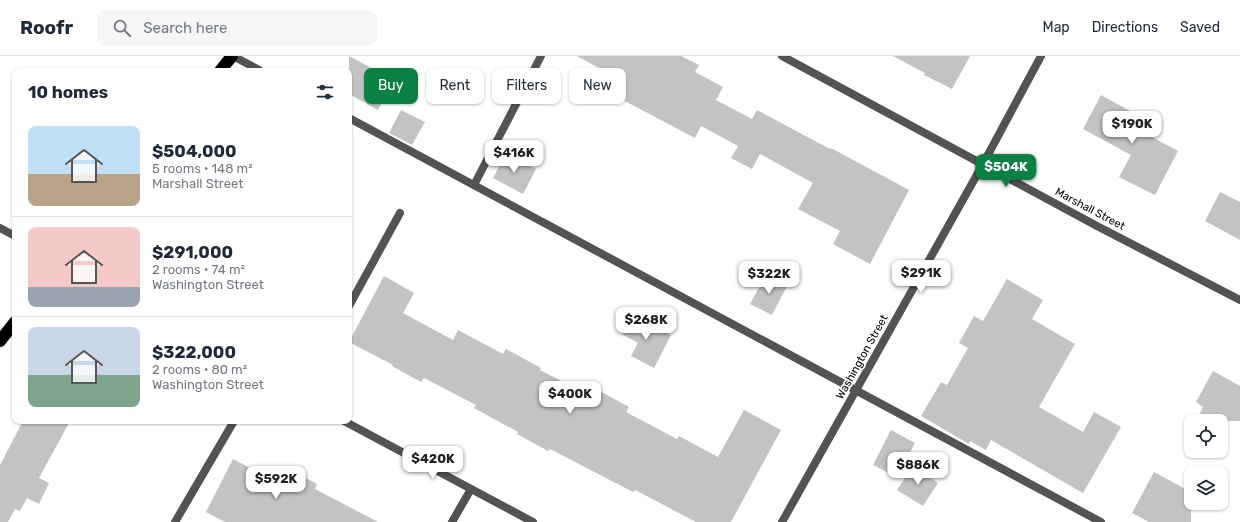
<!DOCTYPE html>
<html lang="en">
<head>
<meta charset="utf-8">
<style>
	:root { --surface:#fff; --page:#f6f6f7; --text:#1f2937; --muted:#747a83; --line:#e0e1e3; --accent:#0b8043 }
	body { margin:0; font-family:Rubik,sans-serif; background:var(--page); color:var(--text); height:100vh; display:flex; flex-direction:column; font-size:15px; white-space:nowrap }
	* { box-sizing:border-box; margin:0 }
	p { font-size:13px; color:var(--muted) }
	.icon { flex:none; width:22px; height:22px; fill:none; stroke:currentColor; stroke-width:2; stroke-linecap:round; stroke-linejoin:round }
	.map { position:relative; flex:1; overflow:hidden }
	.details { position:absolute; left:12px; top:12px; width:340px; height:356px; display:flex; flex-direction:column; background:var(--surface); border-radius:8px; box-shadow:0 1px 3px #0004 }
	.details>* { flex:none }
	.guide { position:absolute; left:364px; top:12px; width:380px; height:36px; display:flex; gap:8px }
	.tools { position:absolute; left:1184px; top:358px; display:grid; gap:8px }
	.tools a { display:grid; place-items:center; width:44px; height:44px; border-radius:8px; background:var(--surface); box-shadow:0 1px 3px #0004; font-size:20px }
	.price { position:absolute; translate:-50% -34px; padding:0 9px; border-radius:8px; background:#fff; color:#222; font-size:13px; line-height:26px; filter:drop-shadow(0 1px 2px #0008) }
	.price::after { content:''; position:absolute; left:50%; top:24px; width:12px; height:9px; margin-left:-6px; background:inherit; clip-path:polygon(0 0,100% 0,50% 100%) }
	.price.selected { background:var(--accent); color:#fff }
	ul { padding:0; list-style:none }
	li { display:flex; align-items:center; gap:12px; height:100px; padding:0 16px }
	li+li { border-top:1px solid var(--line) }
	li span { display:grid; place-items:center; flex:none; width:112px; height:80px; border-radius:8px; color:#555 }
	li>.icon { margin-inline-start:auto }
	span .icon { width:48px; height:48px; fill:#fffc; stroke-width:1 }
	li b { font-size:17px }
	h2 { display:flex; justify-content:space-between; align-items:center; height:48px; padding:0 16px; font-size:17px }
	.tag { padding:0 14px; border-radius:8px; background:var(--surface); box-shadow:0 1px 3px #0004; font-size:14px; line-height:36px }
	.tag.selected { background:var(--accent); color:#fff }
	header { display:flex; align-items:center; gap:24px; box-sizing:border-box; height:56px; padding:0 20px; background:var(--surface); border-bottom:1px solid var(--line) }
	header strong { font-size:19px }
	nav { display:flex; gap:22px; margin-inline-start:auto; font-size:14px }
	.search { width:280px; height:36px; background:var(--page); display:flex; align-items:center; gap:10px; box-sizing:border-box; padding:0 14px; border-radius:8px; color:var(--muted); font-size:15px }
	.map>svg:first-child { display:block }
	.building { fill:#c3c3c3 }
	.lines { fill:none; stroke-linecap:round; stroke-linejoin:round }
	.highway-casing { stroke:#dbdbdb; stroke-width:13 }
	.lane { stroke:#535353; stroke-width:8 }
	.street { stroke:#535353; stroke-width:8 }
	.highway { stroke:#000; stroke-width:12 }
	.labels { text-anchor:middle; dominant-baseline:central; stroke-width:3.5; stroke-linejoin:round; paint-order:stroke }
	.street-label { font-size:11px; fill:#000; stroke:#fff }
</style>
</head>
<body>
<header>
<strong>Roofr</strong>
<div class="search"><svg class="icon" aria-label="search" viewBox="0 0 24 24"><circle cx="10" cy="10" r="6"/><path d="M15 15l6 6"/></svg>Search here</div>
<nav><a>Map</a><a>Directions</a><a>Saved</a></nav>
</header>
<div class="map">
<svg width="1240" height="466" viewBox="0 0 1240 466">
	<rect width="100%" height="100%" fill="#fff"/>
	<!-- building -->
	<g class="building">
		<path d="M349,0L394,24L378,54L349,38Z"/>
		<path d="M577,0H681L699,9L695,16L723,31L716,44L752,63L757,54L830,93L831,92L909,134L870,208L833,188L840,175L798,153L813,127L760,98L752,113L731,102L738,90L701,70L695,82L600,32L608,17Z"/>
		<path d="M893,0H970L952,33L924,19L925,17Z"/>
		<path d="M1101,39L1141,61L1135,72L1178,95L1155,139L1119,121L1131,99L1083,73Z"/>
		<path d="M401,54L425,66L412,89L389,77Z"/>
		<path d="M506,97L536,113L523,138L493,122Z"/>
		<path d="M1220,136L1240,146V184L1205,165Z"/>
		<path d="M766,219L787,230L772,259L750,248Z"/>
		<path d="M384,220L414,237L403,257L453,284L458,274L503,298L506,293L541,312L540,314L592,341L596,333L629,351L626,356L677,383L679,380L718,401L744,354L781,374L731,466H696L635,434L633,436L550,393L548,395L517,378L518,376L474,352L476,349L424,322L421,326L392,310L393,309L349,286Z"/>
		<path d="M1007,223L1043,244L1032,263L1075,288L1039,351L1083,376L1094,356L1121,371L1083,437L991,384L986,394L970,385L969,388L921,360L941,326L947,329L968,292L959,287L974,260L983,265Z"/>
		<path d="M632,259L671,279L654,312L631,300L638,287L622,278Z"/>
		<path d="M1213,315L1240,330V365H1196L1203,351L1196,346Z"/>
		<path d="M23,365H70L39,422L49,427L39,448L27,442L20,455L15,453L8,466H0V409Z"/>
		<path d="M891,374L915,387L897,421L873,409Z"/>
		<path d="M233,403L277,426L285,411L317,428L315,433L378,466H225L206,456Z"/>
		<path d="M912,411L938,427L923,450L897,434Z"/>
		<path d="M1154,416L1191,436V466H1149L1132,457Z"/>
	</g>
	<g class="lines">
		<!-- highway casing -->
		<g class="highway-casing">
			<g id="highway">
				<path d="M220,15L232,0"/>
				<path d="M0,285L15,266"/>
			</g>
		</g>
		<!-- lane -->
		<g class="lane">
			<path d="M233,0L261,15"/>
			<path d="M349,62L1101,466"/>
			<path d="M474,129L541,0"/>
			<path d="M0,172L15,180"/>
			<path d="M349,250L400,157"/>
			<path d="M175,466L234,365"/>
			<path d="M452,466L471,433"/>
		</g>
		<!-- street -->
		<g class="street">
			<path d="M782,0L1097,170L1240,244"/>
			<path d="M344,365L533,466"/>
			<path d="M782,466L983,108L1041,0"/>
		</g>
		<!-- highway -->
		<use href="#highway" class="highway"/>
	</g>
	<g class="labels">
		<!-- street labels -->
		<g class="street-label">
			<text transform="translate(1090 153) rotate(28)">Marshall Street</text>
			<text transform="translate(862 301) rotate(-61)">Washington Street</text>
		</g>
	</g>
</svg>
<div class="tools">
<a><svg class="icon" aria-label="locate" viewBox="0 0 24 24"><circle cx="12" cy="12" r="6"/><path d="M12 2v4M12 18v4M2 12h4M18 12h4"/></svg></a>
<a><svg class="icon" aria-label="layers" viewBox="0 0 24 24"><path d="M12 4l9 5-9 5-9-5zM3 14l9 5 9-5"/></svg></a>
</div>
<b class="price" style="left:1132px;top:89px">$190K</b>
<b class="price" style="left:514px;top:118px">$416K</b>
<b class="price selected" style="left:1006px;top:132px">$504K</b>
<b class="price" style="left:921px;top:238px">$291K</b>
<b class="price" style="left:769px;top:239px">$322K</b>
<b class="price" style="left:646px;top:285px">$268K</b>
<b class="price" style="left:570px;top:359px">$400K</b>
<b class="price" style="left:433px;top:424px">$420K</b>
<b class="price" style="left:918px;top:430px">$886K</b>
<b class="price" style="left:276px;top:444px">$592K</b>
<div class="guide">
<a class="tag selected">Buy</a>
<a class="tag">Rent</a>
<a class="tag">Filters</a>
<a class="tag">New</a>
</div>
<section class="details">
<h2>10 homes<svg class="icon" aria-label="filters" viewBox="0 0 24 24"><path d="M4 7h16M4 17h16"/><circle cx="9" cy="7" r="2"/><circle cx="15" cy="17" r="2"/></svg></h2>
<ul>
<li><span style="background:linear-gradient(#bfe0f5 60%,#b9a48a 0)"><svg class="icon" aria-label="home" viewBox="0 0 24 24"><path d="M3 11l9-7 9 7M6 9v11h12V9"/></svg></span><div><b>$504,000</b><p>5 rooms · 148 m²</p><p>Marshall Street</p></div></li>
<li><span style="background:linear-gradient(#f6c9c9 75%,#9aa5b1 0)"><svg class="icon" aria-label="home" viewBox="0 0 24 24"><path d="M3 11l9-7 9 7M6 9v11h12V9"/></svg></span><div><b>$291,000</b><p>2 rooms · 74 m²</p><p>Washington Street</p></div></li>
<li><span style="background:linear-gradient(#c9d6e8 60%,#7fa58c 0)"><svg class="icon" aria-label="home" viewBox="0 0 24 24"><path d="M3 11l9-7 9 7M6 9v11h12V9"/></svg></span><div><b>$322,000</b><p>2 rooms · 80 m²</p><p>Washington Street</p></div></li>
</ul>
</section>
</div>
</body>
</html>
